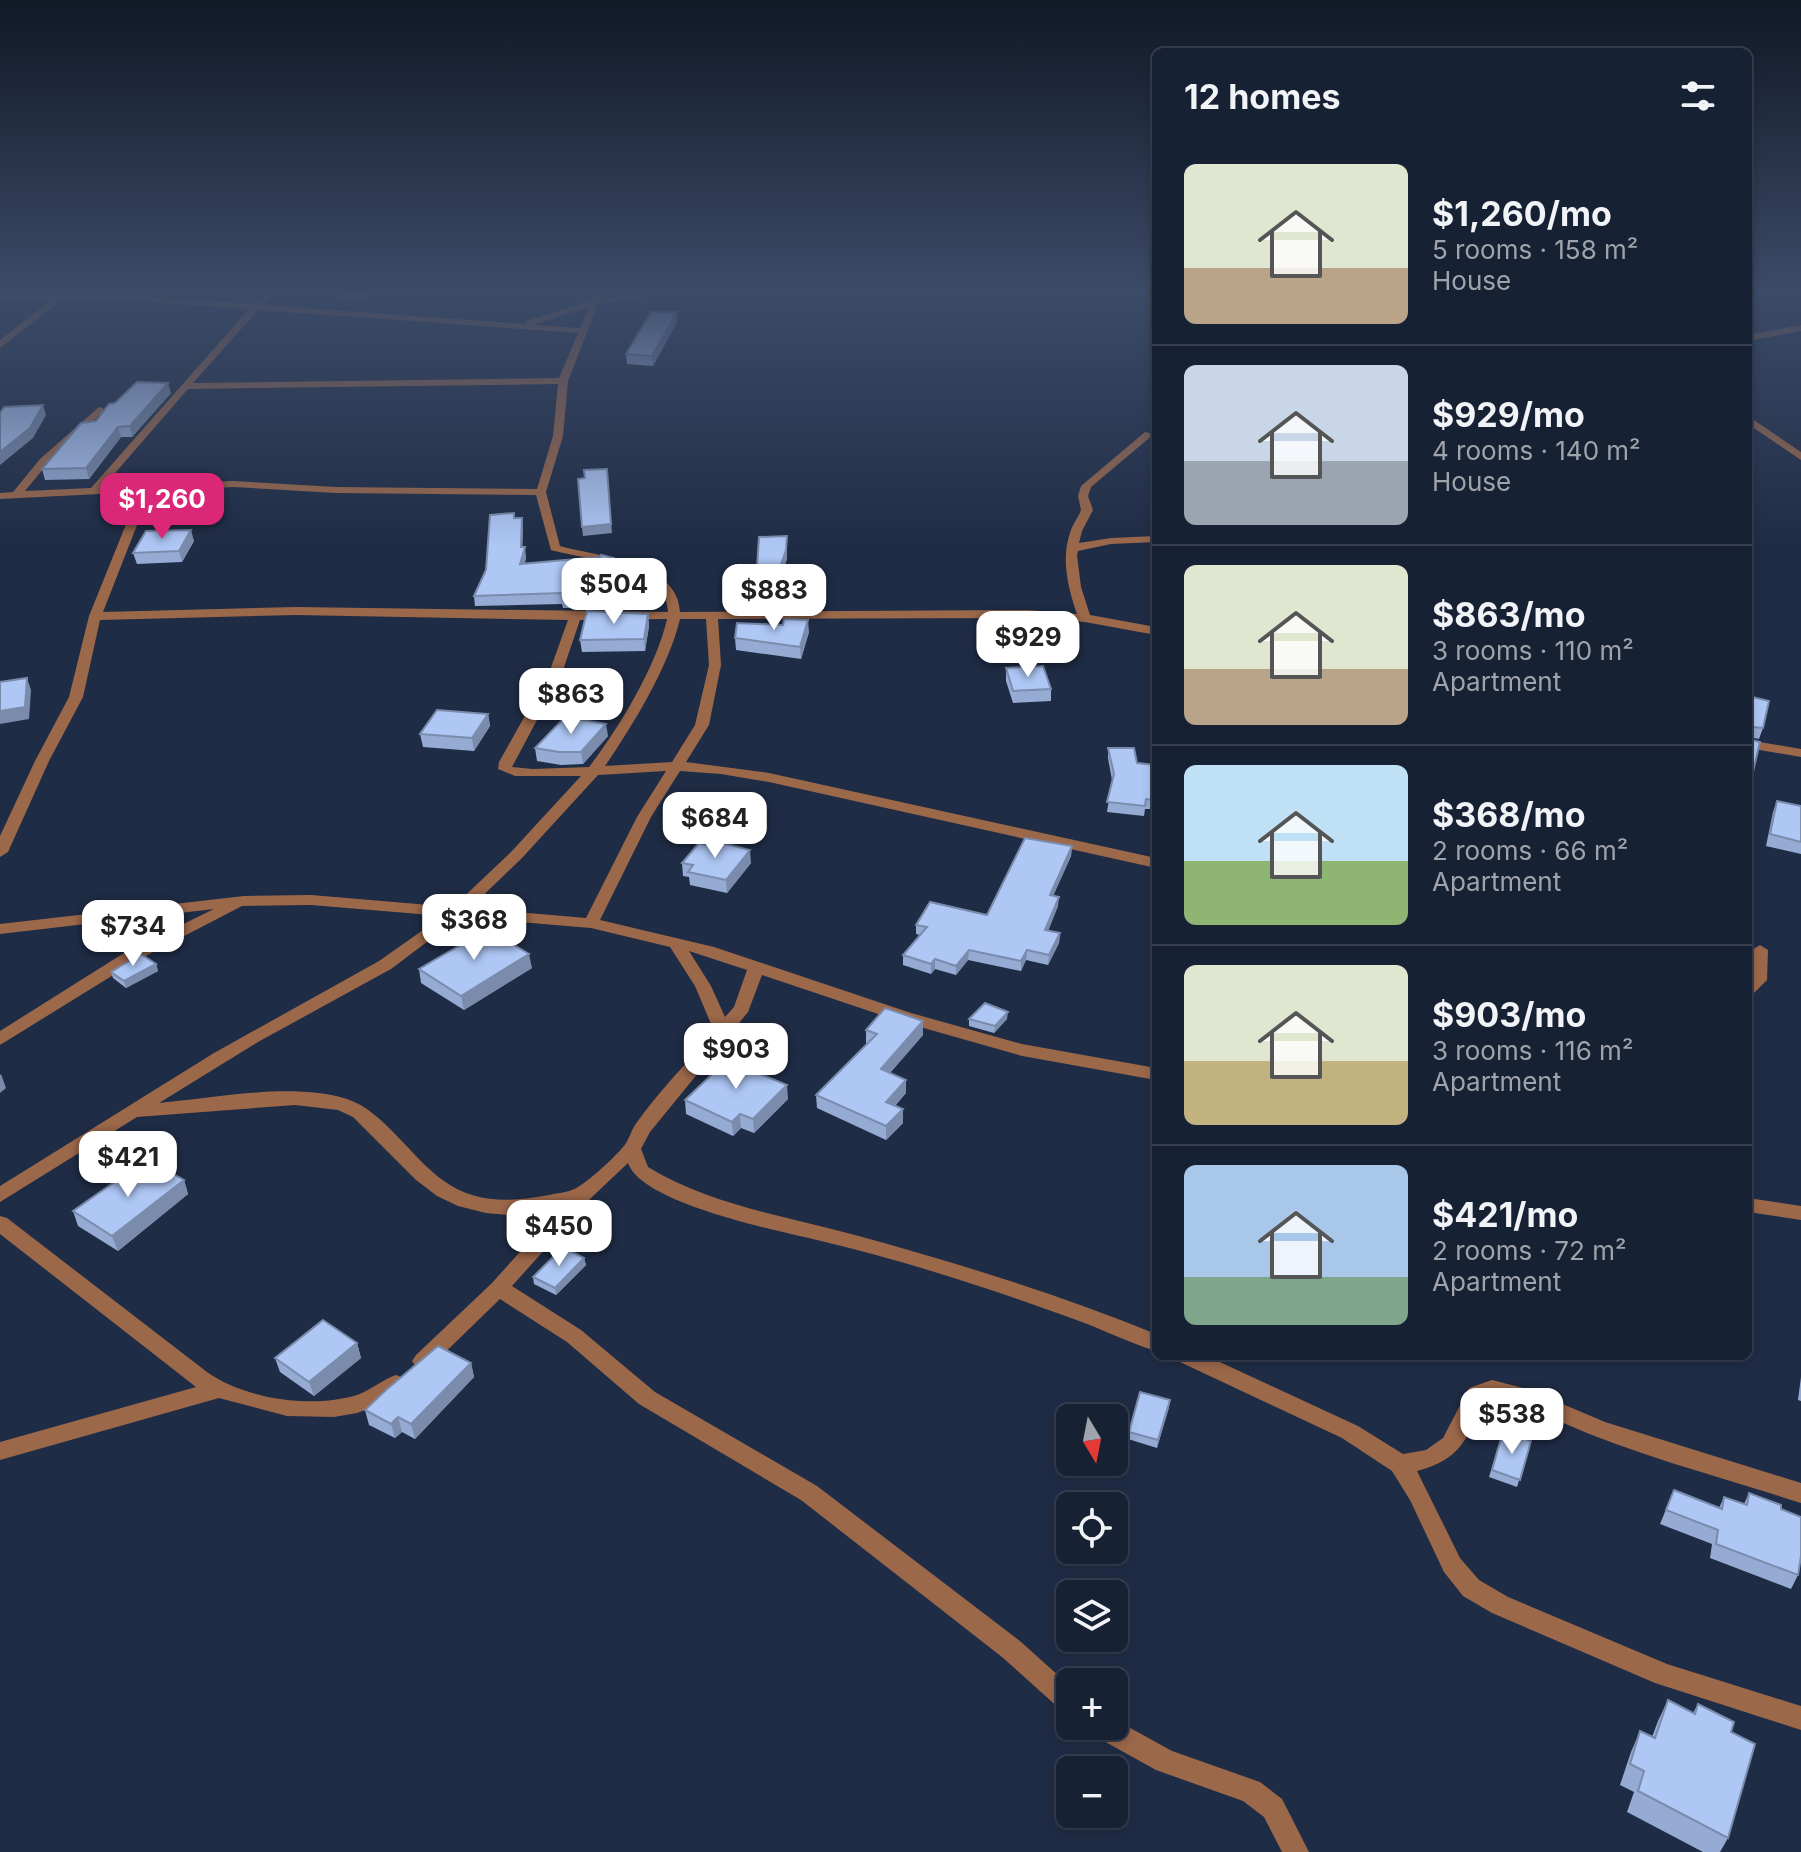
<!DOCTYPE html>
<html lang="en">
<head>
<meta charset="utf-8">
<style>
	:root { --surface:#172134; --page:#20293c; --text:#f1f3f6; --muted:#9ea3ac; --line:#363e4f; --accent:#db2777 }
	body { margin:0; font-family:Inter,sans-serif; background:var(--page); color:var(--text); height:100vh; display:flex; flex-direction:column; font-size:30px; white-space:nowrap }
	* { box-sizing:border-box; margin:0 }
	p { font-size:26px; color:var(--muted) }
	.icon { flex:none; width:44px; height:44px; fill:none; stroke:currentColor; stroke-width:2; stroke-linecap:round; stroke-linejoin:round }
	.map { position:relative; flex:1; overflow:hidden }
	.drawer { position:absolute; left:1152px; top:48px; width:600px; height:1312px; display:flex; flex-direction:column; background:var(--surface); border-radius:12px; box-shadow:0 4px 12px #0003,0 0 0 2px var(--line) }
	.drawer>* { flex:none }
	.needle { width:52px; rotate:170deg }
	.buttons { position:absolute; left:1056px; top:1404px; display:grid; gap:16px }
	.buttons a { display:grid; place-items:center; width:72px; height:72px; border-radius:12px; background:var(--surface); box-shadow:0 4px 12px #0003,0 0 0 2px var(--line); font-size:40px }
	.price { position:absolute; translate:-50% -68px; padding:0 18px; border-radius:16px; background:#fff; color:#222; font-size:26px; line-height:52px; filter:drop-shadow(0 2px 4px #0008) }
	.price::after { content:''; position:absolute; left:50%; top:48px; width:24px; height:18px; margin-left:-12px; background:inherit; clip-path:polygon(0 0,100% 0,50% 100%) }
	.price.current { background:var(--accent); color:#fff }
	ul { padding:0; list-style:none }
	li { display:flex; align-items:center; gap:24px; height:200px; padding:0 32px }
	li+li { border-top:2px solid var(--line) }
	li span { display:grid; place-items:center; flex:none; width:224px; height:160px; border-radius:12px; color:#555 }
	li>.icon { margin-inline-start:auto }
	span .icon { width:96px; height:96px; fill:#fffc; stroke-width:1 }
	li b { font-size:34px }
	h2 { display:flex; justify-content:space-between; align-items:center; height:96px; padding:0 32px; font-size:34px }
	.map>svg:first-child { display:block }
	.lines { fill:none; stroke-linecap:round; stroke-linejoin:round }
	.minor { fill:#9c684a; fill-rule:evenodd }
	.wall { fill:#96abd3 }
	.shaded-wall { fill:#7a8bac }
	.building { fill:#aec7f5; stroke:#7a8bac; stroke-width:2 }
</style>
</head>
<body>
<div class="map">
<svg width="1801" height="1852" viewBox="0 0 1801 1852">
	<rect width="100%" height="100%" fill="#1f2c45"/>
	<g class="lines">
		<!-- minor -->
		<g class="minor">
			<path d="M269,289H278L263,305L525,324L526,321L592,300L601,289H609L602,298L676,289H699L598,304L568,381L563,436L546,492L560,546C598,557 678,561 680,612L1028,610L1077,614C1068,588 1061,559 1070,533C1072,525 1078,518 1081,510L1078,496L1081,486L1145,432L1154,434L1091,487L1088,496L1093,510L1082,531L1079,543L1111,538L1156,536V542L1111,544L1078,551L1077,555L1081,587L1090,615L1156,627V635L1085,622L1028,618L718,619L721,665L709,725L686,762L769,773L1156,858V868L769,782L721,774L680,771L651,817L600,920L714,947L911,1013L1022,1044L1156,1068V1080L1022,1056L899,1021L762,975L748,1012L650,1132L641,1149L648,1167C712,1206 784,1215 855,1235C957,1263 1058,1294 1156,1334V1351C1127,1342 1100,1328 1071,1318C989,1288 905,1261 821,1241C780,1231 642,1204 628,1163L592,1197L512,1286L581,1330L655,1392L817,1486L1020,1641L1070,1686V1714L1061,1710L1002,1657L801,1500L639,1404L567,1342L500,1299L430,1367L423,1369L416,1367L412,1361L416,1355L492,1283L561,1206L508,1215L486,1213L458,1206L437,1196L416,1180L353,1117L338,1110L295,1105L137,1117L0,1202V1186L214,1053L379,961L443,916L311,905L242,906L136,961L0,1045V1031L124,953L214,909L0,934V924L244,896L311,895L453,907L511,852L581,776H515L498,769L499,762L549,673L568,620L296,615L100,620L83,697L49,761L8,852L0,857V836L35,761L69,697L89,616L139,492L0,499V493L13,492L40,459L99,407L103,408V412L48,463L25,491L91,488L249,309L130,301L63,299L0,348V340L52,299L0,298V292L130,295L254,304ZM589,307L580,328L533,325ZM258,310L578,333L559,378L193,383ZM558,384L553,436L537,489L336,487L233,481L103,487L188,389ZM233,487L336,493L536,495L551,550C586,560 667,565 668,612L296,607L103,612L150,492ZM667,619C657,665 618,730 589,767L533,769L512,767L562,673L580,620ZM680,619H706L709,665L695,725L672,762L605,766C632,727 669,666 680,619ZM666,771L637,817L586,918L470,908L522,858L598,775ZM460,917L591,928L670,947L695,986L714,1031C688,1062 658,1092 635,1125C631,1131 629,1140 624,1146C614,1158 591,1179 578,1187C571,1192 558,1193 549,1195C512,1202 475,1204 444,1181C411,1158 384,1111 347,1099C292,1082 215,1098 159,1103L258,1042L391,969ZM689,951L747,970L734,1007L725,1017L711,986Z"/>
			<path d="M1801,325V331L1748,341V335Z"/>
			<path d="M1748,416L1801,452V460L1748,424Z"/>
			<path d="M1748,740L1801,749V757L1748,748Z"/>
			<path d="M1760,945L1768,950L1767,980L1754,993L1748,994L1752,950Z"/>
			<path d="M1748,1198L1801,1206V1220L1748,1212Z"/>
			<path d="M0,1216L7,1218L207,1372C245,1399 311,1409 357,1395C371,1390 382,1380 396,1375L404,1378L407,1384L404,1390L385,1402L357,1413L334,1417L287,1416L219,1398L0,1460V1442L196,1387L0,1234Z"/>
			<path d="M1176,1356H1207L1358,1426L1403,1454L1426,1450L1443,1438L1469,1388L1492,1380L1527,1389L1605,1422L1801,1483V1503C1721,1477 1638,1456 1561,1422C1542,1414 1504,1393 1485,1400C1467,1438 1461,1460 1417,1471L1460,1558L1479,1580L1508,1597L1667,1664L1801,1706V1730L1655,1683L1492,1613L1463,1596L1444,1572L1410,1500L1392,1471L1342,1438L1180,1362Z"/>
			<path d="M1114,1719L1172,1751L1260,1782L1282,1799L1309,1852H1282L1264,1817L1243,1801L1156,1770L1093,1735L1089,1726H1114Z"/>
		</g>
	</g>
	<!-- wall -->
	<g class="wall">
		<path d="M336,289H373L366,300L338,297Z"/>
		<path d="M677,322L653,366L627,364L626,354Z"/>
		<path d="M171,393L132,437H121L89,479L45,480L42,469L115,403Z"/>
		<path d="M515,518H522L523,527L522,547L526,557L525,563L599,564L615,568V608H563L562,604L475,606L474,596Z"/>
		<path d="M787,536V559L769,608L756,609L755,599Z"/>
		<path d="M194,541L182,562L137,564L133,553Z"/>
		<path d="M648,614L649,626L645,651L582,652L580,640Z"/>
		<path d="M809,632L801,659L736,650L735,638Z"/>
		<path d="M1006,668L1051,689V701L1013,703L1006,681Z"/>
		<path d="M1748,696L1763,728L1759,739L1749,737L1748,793Z"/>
		<path d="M488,714L490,726L474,751L423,747L420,734Z"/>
		<path d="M608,736L583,764L561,765L537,761L535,748Z"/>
		<path d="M1108,748L1137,763L1156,765V809H1145L1144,816L1107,812L1112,780L1108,758Z"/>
		<path d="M1777,801L1801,806V854L1766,846L1773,812Z"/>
		<path d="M1072,846L1071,856L1053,896L1058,906L1048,931L1060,933L1059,943L1048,965L1026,960L1021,971L968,960L956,975L935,969L931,974L903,965V955L920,935L916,934V925L987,915Z"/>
		<path d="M682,863H751L727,893L690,885L689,877L683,876Z"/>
		<path d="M156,964L158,971L126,988L113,978L111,972Z"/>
		<path d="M532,968L464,1010L421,983L419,969Z"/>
		<path d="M969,1019H1007L994,1033L969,1026Z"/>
		<path d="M923,1021V1035L890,1073L906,1093L895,1106L903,1123L886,1140L817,1108L816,1095L867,1043H866V1030Z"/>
		<path d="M764,1075L788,1099L754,1133L741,1128L733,1136L686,1114L685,1100Z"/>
		<path d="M184,1180L188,1194L118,1251L78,1226L73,1211L122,1184Z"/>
		<path d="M584,1258L586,1265L556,1295L534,1284L533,1277Z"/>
		<path d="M357,1343L361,1358L314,1396L280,1372L275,1358Z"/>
		<path d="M471,1363L474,1377L415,1439L402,1432L395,1438L369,1425L365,1410Z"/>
		<path d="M1801,1377V1401L1798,1400Z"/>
		<path d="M1170,1400L1157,1448L1128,1439L1129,1432Z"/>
		<path d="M1503,1431L1531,1441L1517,1487L1489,1477Z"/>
		<path d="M1674,1490L1719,1508L1724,1497L1744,1504L1749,1493L1781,1509L1798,1575L1791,1589L1710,1558L1712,1544L1660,1524Z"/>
		<path d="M1668,1700L1693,1713L1698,1704L1731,1732L1728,1838L1720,1852H1703L1627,1812L1634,1792L1620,1785L1631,1752L1640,1731L1652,1737L1658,1721Z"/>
	</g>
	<!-- shaded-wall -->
	<g class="shaded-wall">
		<path d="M366,289H373L366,300L364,291Z"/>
		<path d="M677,312V322L653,366L652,356Z"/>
		<path d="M168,383L171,393L132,437L130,426Z"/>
		<path d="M43,405L46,415L33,438L0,465V452Z"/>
		<path d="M118,427L121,437L89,479L86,468Z"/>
		<path d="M607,469L612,533L583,536L582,527Z"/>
		<path d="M522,518L523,527L522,557L521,547Z"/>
		<path d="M191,530L194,541L182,562L179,551Z"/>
		<path d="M787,536V559L769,608V599Z"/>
		<path d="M525,547L526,557L522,574L520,564Z"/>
		<path d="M614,558L615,568V608L613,598Z"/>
		<path d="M648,614L649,626L645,651L644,639Z"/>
		<path d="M808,620L809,632L801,659L800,647Z"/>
		<path d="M27,678L31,690L29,719L0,724V711Z"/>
		<path d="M488,714L490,726L474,751L472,738Z"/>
		<path d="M606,724L608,736L583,764L581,752Z"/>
		<path d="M1072,846L1071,856L1049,905L1050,895Z"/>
		<path d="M750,850L751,863L727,893L726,880Z"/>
		<path d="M1059,897L1058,906L1044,940L1045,930Z"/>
		<path d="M1060,933L1059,943L1048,965L1049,955Z"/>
		<path d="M969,950L968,960L956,975V966Z"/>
		<path d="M1027,950L1026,960L1021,971V961Z"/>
		<path d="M529,954L532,968L464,1010L461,996Z"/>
		<path d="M935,959V969L931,974V964Z"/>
		<path d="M156,964L158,971L126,988L124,981Z"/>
		<path d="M1008,1012L1007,1019L994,1033L995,1026Z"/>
		<path d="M923,1021V1035L881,1083V1069Z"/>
		<path d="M1,1074L6,1088L0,1093V1075Z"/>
		<path d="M906,1080V1093L886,1115V1102Z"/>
		<path d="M787,1085L788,1099L754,1133L753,1119Z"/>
		<path d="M903,1109V1123L886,1140V1126Z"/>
		<path d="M740,1114L741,1128L733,1136L732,1122Z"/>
		<path d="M184,1180L188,1194L118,1251L112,1236Z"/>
		<path d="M584,1258L586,1265L556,1295L555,1288Z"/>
		<path d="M357,1343L361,1358L314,1396L309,1382Z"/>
		<path d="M471,1363L474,1377L415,1439L411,1424Z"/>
		<path d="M1170,1400L1169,1408L1157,1448L1158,1440Z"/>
		<path d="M398,1417L402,1432L395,1438L391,1424Z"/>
	</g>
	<!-- building -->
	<g class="building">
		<path d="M345,289H366L364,291Z"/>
		<path d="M651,312H677L652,356L626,354Z"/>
		<path d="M137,382L168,383L130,426L118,427L86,468L42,469L81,423L96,421L109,404L115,403Z"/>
		<path d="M43,405L30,428L0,452V413L4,407Z"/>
		<path d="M607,469L611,524L582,527L578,479L585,478L584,470Z"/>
		<path d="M514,513V518H522L521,547H525L520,564L598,557L599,564L601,555L614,558L613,598L562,597V593L474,596L486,570L490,515Z"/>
		<path d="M191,530L179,551L133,553L146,531Z"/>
		<path d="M787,536L786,550L769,599H755L759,537Z"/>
		<path d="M587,611L648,614L644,639L580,640Z"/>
		<path d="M784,619L808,620L800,647L735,638L737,623L783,625Z"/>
		<path d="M1043,666L1051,689L1013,691L1006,668Z"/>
		<path d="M27,678L25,707L0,711V682Z"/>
		<path d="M1748,696L1769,701L1763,728L1752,727L1748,730L1749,739L1760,742L1748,793Z"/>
		<path d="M437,710L488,714L472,738L420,734Z"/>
		<path d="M565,717L606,724L581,752H559L535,748Z"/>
		<path d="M1108,748H1134L1137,763L1156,765V800L1146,799L1145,806L1107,802L1114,774Z"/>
		<path d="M1777,801L1801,806V842L1770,834Z"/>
		<path d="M1025,838L1072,846L1050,895L1059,897L1045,930L1060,933L1049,955L1027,950L1021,961L969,950L956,966L935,959L931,964L903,955L927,927L916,925L930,902L987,915Z"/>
		<path d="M714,841L750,850L726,880L688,872L693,865L682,863L699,843L710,846Z"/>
		<path d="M488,929L529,954L461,996L419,969Z"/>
		<path d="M141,954L156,964L124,981L111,972Z"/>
		<path d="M985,1003L1008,1012L995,1026L969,1019Z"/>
		<path d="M885,1008L923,1021L881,1069L906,1080L886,1102L903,1109L886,1126L816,1095L877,1034L866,1030Z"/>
		<path d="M728,1059L737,1063L742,1059L763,1068L758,1073L787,1085L753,1119L740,1114L732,1122L685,1100Z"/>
		<path d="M153,1162L184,1180L112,1236L73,1211L116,1181L122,1184Z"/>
		<path d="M563,1247L584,1258L555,1288L533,1277Z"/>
		<path d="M323,1320L357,1343L309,1382L275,1358Z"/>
		<path d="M438,1346L471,1363L411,1424L398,1417L391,1424L365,1410L386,1390Z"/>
		<path d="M1140,1392L1170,1400L1158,1440L1129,1432Z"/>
		<path d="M1503,1431L1531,1441L1520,1480L1492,1470Z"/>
		<path d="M1674,1490L1722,1509L1724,1497L1747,1505L1749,1493L1781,1505V1509L1801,1517V1556L1798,1575L1716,1544L1718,1530L1666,1510Z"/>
		<path d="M1668,1700L1695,1714L1698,1704L1734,1722L1731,1732L1755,1744L1728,1838L1638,1791L1644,1771L1630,1764L1640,1731L1655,1738Z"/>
	</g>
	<!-- sky -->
	<linearGradient id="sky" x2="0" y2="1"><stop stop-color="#111826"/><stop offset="0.53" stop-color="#3c4b68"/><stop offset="1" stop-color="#3c4b68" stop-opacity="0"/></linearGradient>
	<rect width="1801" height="548" fill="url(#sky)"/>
</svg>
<div class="buttons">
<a><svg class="needle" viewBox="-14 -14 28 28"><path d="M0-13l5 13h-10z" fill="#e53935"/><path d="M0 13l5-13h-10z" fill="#9ea3ac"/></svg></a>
<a><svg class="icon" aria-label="locate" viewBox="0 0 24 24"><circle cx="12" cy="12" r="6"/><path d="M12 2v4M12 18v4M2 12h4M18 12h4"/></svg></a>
<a><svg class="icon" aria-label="layers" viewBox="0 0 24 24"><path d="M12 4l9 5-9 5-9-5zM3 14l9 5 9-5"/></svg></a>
<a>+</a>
<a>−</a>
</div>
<b class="price current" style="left:162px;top:541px">$1,260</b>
<b class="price" style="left:614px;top:626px">$504</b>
<b class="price" style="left:774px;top:632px">$883</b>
<b class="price" style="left:1028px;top:679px">$929</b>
<b class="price" style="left:571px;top:736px">$863</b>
<b class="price" style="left:715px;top:860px">$684</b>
<b class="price" style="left:474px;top:962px">$368</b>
<b class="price" style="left:133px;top:968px">$734</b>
<b class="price" style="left:736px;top:1091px">$903</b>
<b class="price" style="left:128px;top:1199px">$421</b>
<b class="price" style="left:559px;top:1268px">$450</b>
<b class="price" style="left:1512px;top:1456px">$538</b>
<section class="drawer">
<h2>12 homes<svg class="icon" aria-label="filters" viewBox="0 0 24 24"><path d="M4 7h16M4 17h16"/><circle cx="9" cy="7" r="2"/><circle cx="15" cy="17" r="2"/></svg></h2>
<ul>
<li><span style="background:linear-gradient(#dfe7d0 65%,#b9a48a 0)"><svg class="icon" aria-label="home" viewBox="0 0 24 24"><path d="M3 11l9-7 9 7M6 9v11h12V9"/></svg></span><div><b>$1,260/mo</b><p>5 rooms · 158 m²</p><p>House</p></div></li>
<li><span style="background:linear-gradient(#c9d6e8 60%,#9aa5b1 0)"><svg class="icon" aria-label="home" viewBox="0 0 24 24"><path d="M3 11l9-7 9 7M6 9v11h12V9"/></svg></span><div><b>$929/mo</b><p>4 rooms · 140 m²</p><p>House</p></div></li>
<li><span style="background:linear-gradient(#dfe7d0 65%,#b9a48a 0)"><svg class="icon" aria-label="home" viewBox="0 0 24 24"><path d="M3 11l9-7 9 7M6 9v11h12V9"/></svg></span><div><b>$863/mo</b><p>3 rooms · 110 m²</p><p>Apartment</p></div></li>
<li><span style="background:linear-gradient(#bfe0f5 60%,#8fb573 0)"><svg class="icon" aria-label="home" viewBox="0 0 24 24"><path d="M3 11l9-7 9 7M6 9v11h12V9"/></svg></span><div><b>$368/mo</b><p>2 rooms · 66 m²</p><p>Apartment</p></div></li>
<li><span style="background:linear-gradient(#dfe7d0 60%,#c2b280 0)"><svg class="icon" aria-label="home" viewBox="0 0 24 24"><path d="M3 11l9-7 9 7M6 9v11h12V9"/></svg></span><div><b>$903/mo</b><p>3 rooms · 116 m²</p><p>Apartment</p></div></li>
<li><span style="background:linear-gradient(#a9c7e8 70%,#7fa58c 0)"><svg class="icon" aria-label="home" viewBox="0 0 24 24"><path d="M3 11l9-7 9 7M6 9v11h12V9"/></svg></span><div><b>$421/mo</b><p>2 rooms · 72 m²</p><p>Apartment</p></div></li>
</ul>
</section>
</div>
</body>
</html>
